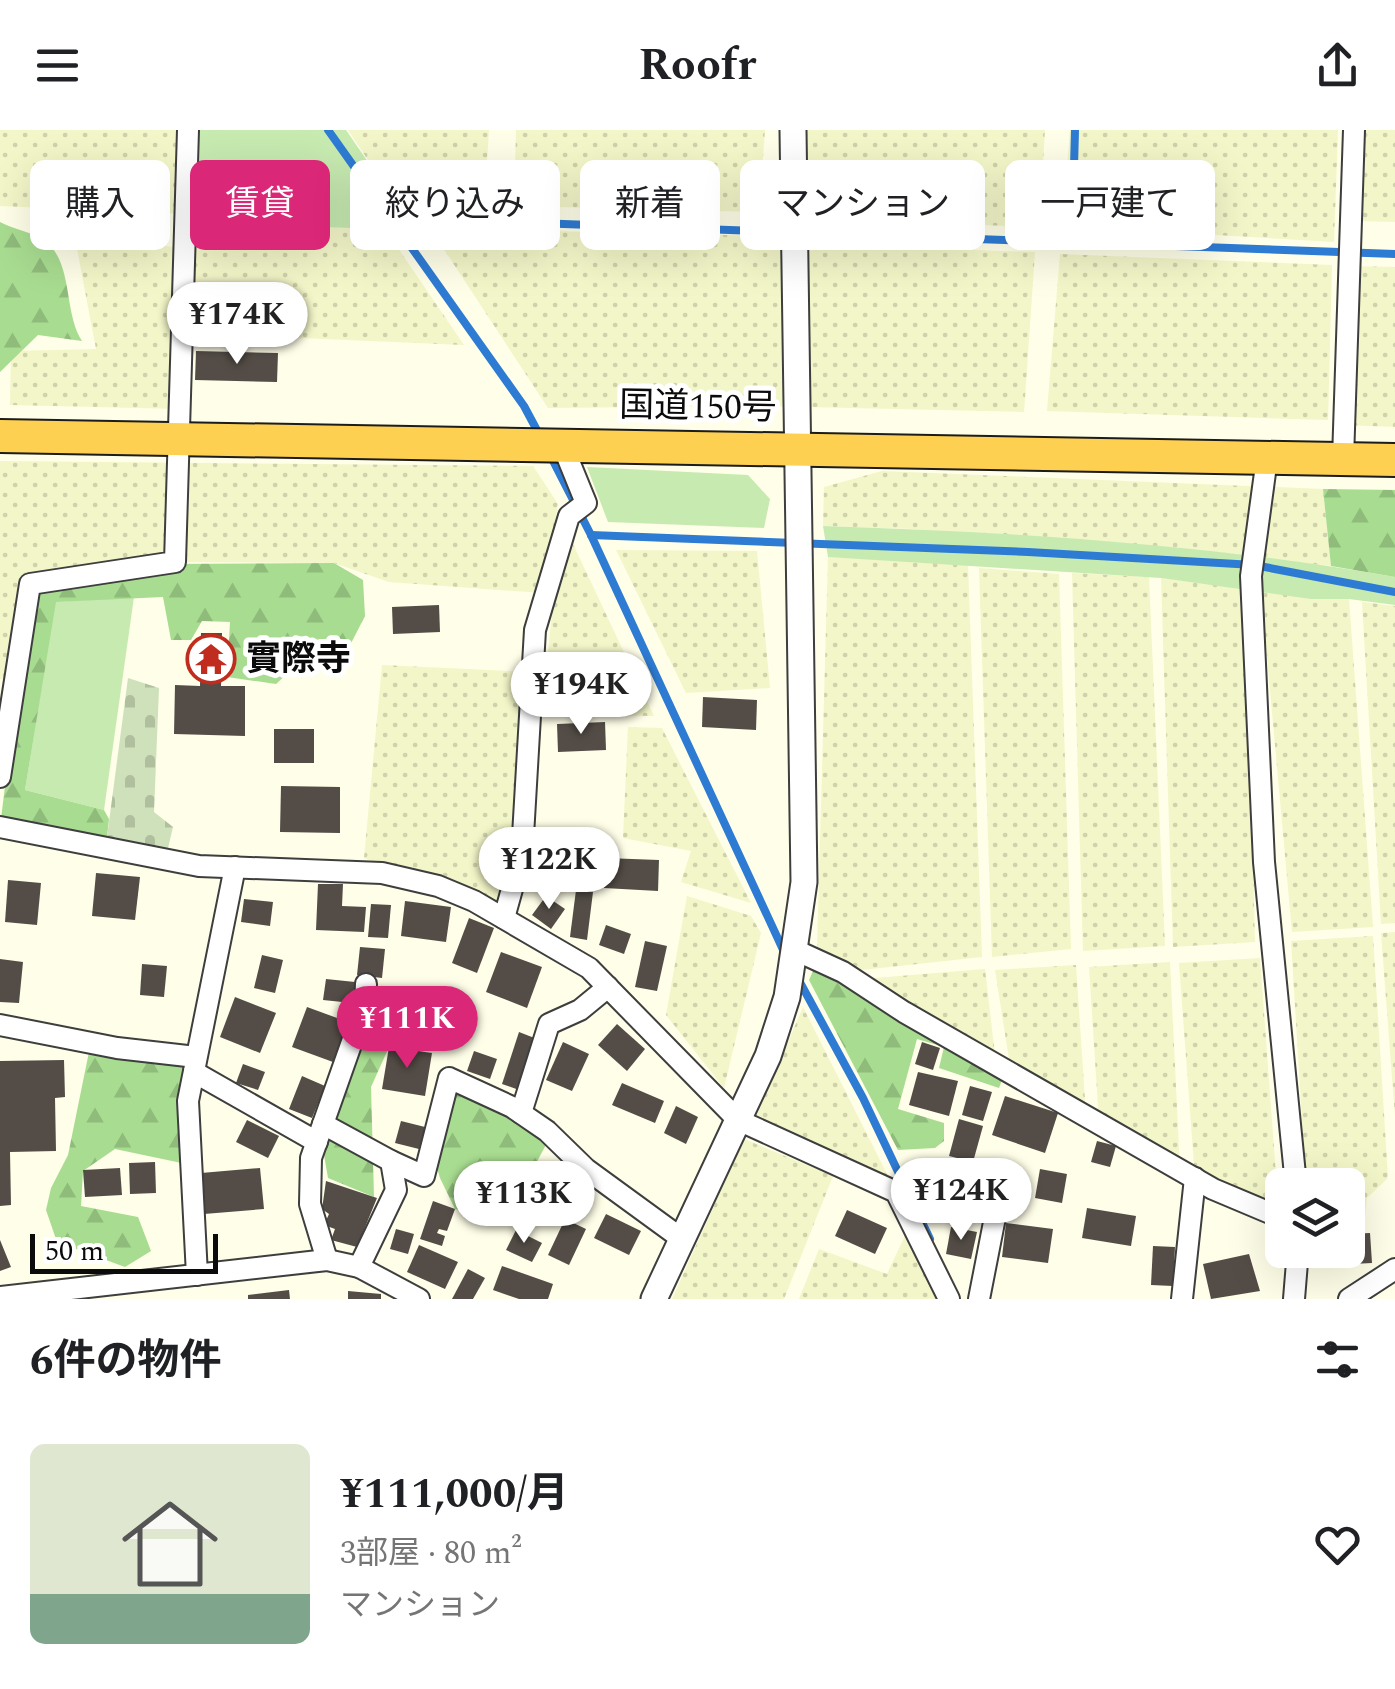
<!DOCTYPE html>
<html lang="ja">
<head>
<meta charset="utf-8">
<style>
	:root { --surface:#fff; --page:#f2f2f2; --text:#202124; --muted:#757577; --line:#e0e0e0; --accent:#db2777 }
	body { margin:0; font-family:Spectral,"Noto Sans JP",serif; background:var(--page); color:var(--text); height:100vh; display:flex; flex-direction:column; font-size:38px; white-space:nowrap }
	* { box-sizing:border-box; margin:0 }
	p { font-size:32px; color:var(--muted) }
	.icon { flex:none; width:55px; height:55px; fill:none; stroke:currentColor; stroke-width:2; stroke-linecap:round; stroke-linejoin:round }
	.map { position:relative; height:1169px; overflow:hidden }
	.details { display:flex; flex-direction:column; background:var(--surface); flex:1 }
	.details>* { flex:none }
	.banner { position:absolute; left:30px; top:30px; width:1335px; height:90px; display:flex; gap:20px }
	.controls { position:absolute; left:1265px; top:1038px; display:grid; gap:20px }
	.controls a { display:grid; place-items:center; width:100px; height:100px; border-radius:15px; background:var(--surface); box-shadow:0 10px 40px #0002; font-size:50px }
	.scale { position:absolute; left:30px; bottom:25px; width:188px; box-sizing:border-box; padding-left:10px; border:5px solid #0b0b0b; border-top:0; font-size:28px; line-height:35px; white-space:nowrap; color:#0b0b0b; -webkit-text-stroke:8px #fff; paint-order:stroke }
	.price { position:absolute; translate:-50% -85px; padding:0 22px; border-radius:35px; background:#fff; color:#222; font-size:32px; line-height:65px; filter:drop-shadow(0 2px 5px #0008) }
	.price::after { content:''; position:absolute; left:50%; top:60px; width:30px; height:22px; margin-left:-15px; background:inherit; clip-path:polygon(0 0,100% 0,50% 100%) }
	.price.selected { background:var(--accent); color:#fff }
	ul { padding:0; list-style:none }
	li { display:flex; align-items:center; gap:30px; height:250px; padding:0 30px }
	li+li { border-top:2px solid var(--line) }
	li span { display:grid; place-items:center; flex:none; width:280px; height:200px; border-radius:15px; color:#555 }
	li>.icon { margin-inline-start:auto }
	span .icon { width:120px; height:120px; fill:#fffc; stroke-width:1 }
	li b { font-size:42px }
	h2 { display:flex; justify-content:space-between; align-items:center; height:120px; padding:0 30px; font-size:42px }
	.chip { padding:0 35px; border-radius:15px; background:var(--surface); box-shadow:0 10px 40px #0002; font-size:35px; line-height:90px }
	.chip.selected { background:var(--accent); color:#fff }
	header { display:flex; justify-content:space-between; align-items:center; height:130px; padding:0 30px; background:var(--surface); font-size:45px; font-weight:700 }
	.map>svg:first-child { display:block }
	.farmland { fill:url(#farmland-dots) }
	.grass { fill:#c7eab1 }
	.forest { fill:url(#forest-firs) }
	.cemetery { fill:url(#cemetery-stones) }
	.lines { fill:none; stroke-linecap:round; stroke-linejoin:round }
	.stream { stroke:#2e7bd3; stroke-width:8 }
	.building { fill:#544d47 }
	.minor-casing { stroke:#3e3e3e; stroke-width:24 }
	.tertiary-casing { stroke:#3e3e3e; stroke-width:29 }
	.trunk-casing { stroke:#1c1c1c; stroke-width:36 }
	.minor { stroke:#fff; stroke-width:20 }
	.tertiary { stroke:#fff; stroke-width:25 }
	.trunk { stroke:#fed051; stroke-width:32 }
	.labels { text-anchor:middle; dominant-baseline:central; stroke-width:10; stroke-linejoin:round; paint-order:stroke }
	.street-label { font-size:35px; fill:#0b0b0b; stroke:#fff }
	.poi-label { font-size:35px; font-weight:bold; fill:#0b0b0b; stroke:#fff; text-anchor:start }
</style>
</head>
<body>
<header><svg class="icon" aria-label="menu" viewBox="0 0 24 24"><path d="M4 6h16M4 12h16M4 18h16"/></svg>Roofr<svg class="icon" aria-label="share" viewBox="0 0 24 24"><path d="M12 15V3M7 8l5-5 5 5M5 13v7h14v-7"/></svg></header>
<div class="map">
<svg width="1395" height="1169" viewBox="0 0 1395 1169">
	<defs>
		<pattern id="farmland-dots" width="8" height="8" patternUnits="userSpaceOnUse" patternTransform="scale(2.5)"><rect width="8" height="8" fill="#f3f6c8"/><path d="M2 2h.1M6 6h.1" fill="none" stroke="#cfd2aa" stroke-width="1.8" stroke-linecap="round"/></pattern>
		<pattern id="forest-firs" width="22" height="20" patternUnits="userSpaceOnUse" patternTransform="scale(2.5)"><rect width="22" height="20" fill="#a8dc90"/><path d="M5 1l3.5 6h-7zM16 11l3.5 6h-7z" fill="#8fbb7b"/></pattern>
		<pattern id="cemetery-stones" width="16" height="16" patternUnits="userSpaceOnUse" patternTransform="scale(2.5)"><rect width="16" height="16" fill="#cfe1ba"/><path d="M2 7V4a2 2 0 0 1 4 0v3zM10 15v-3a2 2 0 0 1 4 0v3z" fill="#b0c09f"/></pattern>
	</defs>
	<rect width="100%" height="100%" fill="#fffee8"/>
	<!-- farmland -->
	<g class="farmland">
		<path d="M0,0H188L185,84L0,76Z"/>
		<path d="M348,0H489L484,78L401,80Z"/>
		<path d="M516,0H765L759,82L514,76Z"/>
		<path d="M793,0H1045L1039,97L794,89Z"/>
		<path d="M1070,0H1338L1334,112L1062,96Z"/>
		<path d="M1365,0H1395V92L1358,91Z"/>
		<path d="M185,91L385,99L464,215L182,203L179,279L10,275L11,221L96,219L74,103L180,118Z"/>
		<path d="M503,100L768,106L769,113L1035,122L1024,282L758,276L548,278L432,101Z"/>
		<path d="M1060,124L1332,135L1328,290L1047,281Z"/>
		<path d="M1349,136L1395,137V297L1344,295Z"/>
		<path d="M0,331L533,336L558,374L543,463L389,452L334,433L175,432L15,551L0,549Z"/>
		<path d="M882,341L1323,359L1331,436L914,399L823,396L824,357Z"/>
		<path d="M573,414L654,586L542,585L553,472Z"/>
		<path d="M616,420L757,421L770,558L686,563Z"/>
		<path d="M828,427L968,434L982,827L843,842L817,819Z"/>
		<path d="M979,438L1059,444L1071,819L992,827Z"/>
		<path d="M1072,443L1149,447L1165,816L1083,821Z"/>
		<path d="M1161,448L1246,459L1255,812L1173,817Z"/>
		<path d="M1261,461L1349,469L1373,797L1292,802Z"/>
		<path d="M1362,472L1395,476V793L1381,794Z"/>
		<path d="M382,535L532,542L523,706L504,788L364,728Z"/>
		<path d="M628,597L662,598L751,773L681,752L691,721L623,708Z"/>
		<path d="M687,766L751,786L761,803L724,958L666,885Z"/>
		<path d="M1395,802V987L1381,803Z"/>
		<path d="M1373,806L1388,1048L1367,1068L1364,1092L1348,1095V1055H1306L1291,811Z"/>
		<path d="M1260,828L1279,1086L1195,1048L1179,833Z"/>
		<path d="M1170,832L1180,1039L1099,992L1089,837Z"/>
		<path d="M1076,835L1086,985L1011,942L995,840Z"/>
		<path d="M985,839L996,934L851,850Z"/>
		<path d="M803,877L896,1062L752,996Z"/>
		<path d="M744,1009L833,1046L784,1169H672Z"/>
		<path d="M911,1093L949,1169H799L819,1119L887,1144Z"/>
	</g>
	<!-- grass -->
	<g class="grass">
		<path d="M190,0H346L401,80L374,99L185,91Z"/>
		<path d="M587,337L748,345L770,369L764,398L608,392Z"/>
		<path d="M823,396C1014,402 1207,414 1395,447V475L1349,469H1311L1161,448L828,427Z"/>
		<path d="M134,467L104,680L25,660L55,472Z"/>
	</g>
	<!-- forest -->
	<g class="forest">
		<path d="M0,92C13,99 32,102 44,110C74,132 63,182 82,211L38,205L0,242Z"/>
		<path d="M1323,359L1395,360V447L1331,436Z"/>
		<path d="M334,433L363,450L365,486L344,527L299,533L276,554L227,547L230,492L202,491L191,510H171L163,467L56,472L25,660L104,680L109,689L107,707L0,697L30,454L161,434Z"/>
		<path d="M818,830L1006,939L999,958L939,938L944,917L917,909L898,979L944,993V1011L935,1018L898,1020L809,850Z"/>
		<path d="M403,856L435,901L389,917L371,957L374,1067L328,1048L320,1002L323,961L355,903L365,875Z"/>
		<path d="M91,912L195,935L191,1035L115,1019L83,1041L81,1076L138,1087L151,1121L125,1137L57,1112L46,1080L51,1058L68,1025Z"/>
		<path d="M447,958L531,990L548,1011L533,1039L499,1087L455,1079L440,1048L431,1018Z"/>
	</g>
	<!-- cemetery -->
	<path class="cemetery" d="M128,548L159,558L154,682L173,697L168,718L107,707Z"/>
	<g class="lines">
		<!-- stream -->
		<g class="stream">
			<path d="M328,0L524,276L539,304"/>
			<path d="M394,88L1395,124"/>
			<path d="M1072,111L1075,0"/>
			<path d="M550,325L591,405L785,824"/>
			<path d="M591,405L1028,422L1254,435L1395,462"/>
			<path d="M796,845L863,968L930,1109"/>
		</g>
	</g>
	<!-- building -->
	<g class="building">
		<path d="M196,221L278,223L277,252L195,250Z"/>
		<path d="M439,475L440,502L393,504L392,477Z"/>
		<path d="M201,503H222L221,556H245V606L174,604L175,555L200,556Z"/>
		<path d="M703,567L757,570L756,600L702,597Z"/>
		<path d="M605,592L606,620L558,622L557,594Z"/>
		<rect x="274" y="599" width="40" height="34"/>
		<path d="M281,656L340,657V703L280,702Z"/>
		<path d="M542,710L589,721L582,748L536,737Z"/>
		<path d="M605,728L659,730L658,761L604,758Z"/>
		<path d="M96,743L140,747L135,790L92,786Z"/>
		<path d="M8,750L41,753L37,795L5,792Z"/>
		<path d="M318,754H343L342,776L366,777L364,802L316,800Z"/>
		<path d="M576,760L593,762L587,810L570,807Z"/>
		<path d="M546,766L565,779L551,799L532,785Z"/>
		<path d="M244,769L273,772L270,796L241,792Z"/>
		<path d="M405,771L451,777L446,812L401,806Z"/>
		<path d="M371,774L391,775L388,808L368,807Z"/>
		<path d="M469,788L494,798L477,843L452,833Z"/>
		<path d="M606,795L631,804L624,824L599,815Z"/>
		<path d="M645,811L667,816L657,861L635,857Z"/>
		<path d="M360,817L385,819L382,848L357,845Z"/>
		<path d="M501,822L542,837L527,878L486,862Z"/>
		<path d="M262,825L283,830L275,863L254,858Z"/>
		<path d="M0,829L23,832L19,873L0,872Z"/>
		<path d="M142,834L167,836L164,867L140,865Z"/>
		<path d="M326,849L355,852L352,873L323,870Z"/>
		<path d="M235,867L276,883L260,923L220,907Z"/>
		<path d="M307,877L348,892L333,932L292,917Z"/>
		<path d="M617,894L645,919L627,941L598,915Z"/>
		<path d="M519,902L537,909L519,960L502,954Z"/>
		<path d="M563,912L589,924L572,961L546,950Z"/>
		<path d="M922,912L940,918L933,940L915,934Z"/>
		<path d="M389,917L432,923L425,966L382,959Z"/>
		<path d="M474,921L497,929L490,949L467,941Z"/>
		<path d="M64,930L65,967L55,968L56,1021L10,1022L11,1075L0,1076V931Z"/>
		<path d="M243,934L265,942L258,960L236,953Z"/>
		<path d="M918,942L958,951L949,986L909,975Z"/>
		<path d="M302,946L325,956L312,988L289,979Z"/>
		<path d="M622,953L664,971L655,993L612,975Z"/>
		<path d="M970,956L992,962L983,991L962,985Z"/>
		<path d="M1005,966L1058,983L1045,1023L992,1005Z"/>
		<path d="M676,976L698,987L686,1014L664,1003Z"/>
		<path d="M959,989L983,996L973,1032L949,1026Z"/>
		<path d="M247,990L279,1006L268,1028L236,1012Z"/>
		<path d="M401,991L425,997L419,1019L395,1013Z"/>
		<path d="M1097,1011L1116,1016L1110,1037L1091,1032Z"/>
		<path d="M155,1032L156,1063L130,1064L129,1033Z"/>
		<path d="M543,1033L575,1050L559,1080L527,1063Z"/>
		<path d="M120,1038L122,1065L85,1067L83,1040Z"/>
		<path d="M260,1038L264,1079L204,1084L201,1043Z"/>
		<path d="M1040,1039L1067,1044L1062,1073L1035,1068Z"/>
		<path d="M326,1051L377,1068L357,1117L331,1110L335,1099L324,1095L329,1084L322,1079Z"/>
		<path d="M433,1071L455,1079L447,1101L439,1099L437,1103L445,1106L442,1116L420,1109Z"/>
		<path d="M1087,1078L1136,1086L1131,1116L1082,1108Z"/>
		<path d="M847,1080L887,1098L875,1124L835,1106Z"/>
		<path d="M606,1084L641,1101L629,1125L594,1108Z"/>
		<path d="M565,1089L586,1099L569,1135L548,1125Z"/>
		<path d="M1006,1093L1053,1099L1048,1133L1002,1127Z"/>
		<path d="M951,1097L977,1102L971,1129L946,1124Z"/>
		<path d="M396,1099L414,1104L408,1124L390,1119Z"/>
		<path d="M516,1100L542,1113L532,1132L506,1120Z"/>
		<path d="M1370,1103L1372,1133L1313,1136V1120H1348V1104Z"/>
		<path d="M0,1110L11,1137L0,1141Z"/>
		<path d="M419,1115L458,1132L445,1159L407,1142Z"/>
		<path d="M1153,1116L1175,1117L1173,1156L1151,1155Z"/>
		<path d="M1249,1124L1260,1161L1211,1169L1203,1134Z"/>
		<path d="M502,1136L553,1154L548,1169H519L493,1160Z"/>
		<path d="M468,1139L485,1148L473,1169H452Z"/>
		<path d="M289,1160L290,1169H248V1165Z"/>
		<path d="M348,1161L381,1164V1169H348Z"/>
	</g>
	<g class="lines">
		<!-- minor casing -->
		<g class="minor-casing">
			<g id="minor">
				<path d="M1267,328L1251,446L1264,732L1296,1055"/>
				<path d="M1343,329L1354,0"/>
				<path d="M0,647L30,454L175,432L188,0"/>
				<path d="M0,697L199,736L382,743L438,756L474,771L589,838L738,990L896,1062L949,1169"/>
				<path d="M504,788L522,723L535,500L569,386L586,373L562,314"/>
				<path d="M795,820L843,842L904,882L1213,1059L1282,1088"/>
				<path d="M0,895L117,918L196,927"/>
				<path d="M194,942L317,1012"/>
				<path d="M521,983L549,894L580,880L608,857"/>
				<path d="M323,994L391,1031L396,1060L359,1137"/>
				<path d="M391,1031L424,1046L449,948L512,977L547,1001L586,1039L682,1109"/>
				<path d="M896,1062L993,1069L997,1077L979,1169"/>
				<path d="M327,1130L310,1074L311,1028L365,875L366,854"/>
				<path d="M197,1145L188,971L235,737"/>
				<path d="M0,1167L327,1130L359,1137L419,1169"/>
				<path d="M1182,1169L1195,1048"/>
				<path d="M1294,1169L1298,1120"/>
				<path d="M1349,1169L1395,1139"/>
			</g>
		</g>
		<!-- tertiary casing -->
		<g class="tertiary-casing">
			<path id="tertiary" d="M654,1169L768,926L787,867L804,752L793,0"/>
		</g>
		<!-- trunk casing -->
		<g class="trunk-casing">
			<path id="trunk" d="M0,306L1395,330"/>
		</g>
		<!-- minor -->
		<use href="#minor" class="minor"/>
		<!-- tertiary -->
		<use href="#tertiary" class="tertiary"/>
		<!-- trunk -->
		<use href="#trunk" class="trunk"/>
	</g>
	<!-- icons -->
	<defs>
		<g id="temple-ring" transform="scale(2.5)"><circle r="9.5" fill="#fff" stroke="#c02c1d" stroke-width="1.5"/><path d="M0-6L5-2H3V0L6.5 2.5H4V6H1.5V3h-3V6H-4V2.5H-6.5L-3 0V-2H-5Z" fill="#c02c1d"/></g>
	</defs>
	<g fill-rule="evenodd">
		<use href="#temple-ring" x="211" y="529"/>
	</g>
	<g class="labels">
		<!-- street labels -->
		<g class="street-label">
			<text transform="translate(698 277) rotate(1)">国道150号</text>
		</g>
		<!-- poi labels -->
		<g class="poi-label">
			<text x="246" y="529">實際寺</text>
		</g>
	</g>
</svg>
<div class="controls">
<a><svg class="icon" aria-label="layers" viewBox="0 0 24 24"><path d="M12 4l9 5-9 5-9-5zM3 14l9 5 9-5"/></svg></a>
</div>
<div class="scale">50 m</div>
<b class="price" style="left:237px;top:237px">¥174K</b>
<b class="price" style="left:581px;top:607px">¥194K</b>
<b class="price" style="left:549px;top:782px">¥122K</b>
<b class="price selected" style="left:407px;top:941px">¥111K</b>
<b class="price" style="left:961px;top:1113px">¥124K</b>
<b class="price" style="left:524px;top:1116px">¥113K</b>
<div class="banner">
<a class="chip">購入</a>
<a class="chip selected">賃貸</a>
<a class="chip">絞り込み</a>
<a class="chip">新着</a>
<a class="chip">マンション</a>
<a class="chip">一戸建て</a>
</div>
</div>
<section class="details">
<h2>6件の物件<svg class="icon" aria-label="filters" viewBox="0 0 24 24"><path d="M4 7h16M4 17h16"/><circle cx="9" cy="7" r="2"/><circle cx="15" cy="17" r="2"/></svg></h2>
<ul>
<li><span style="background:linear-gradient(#dfe7d0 75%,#7fa58c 0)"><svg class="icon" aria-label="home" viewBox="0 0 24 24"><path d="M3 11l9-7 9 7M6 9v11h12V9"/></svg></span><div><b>¥111,000/月</b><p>3部屋 · 80 m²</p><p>マンション</p></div><svg class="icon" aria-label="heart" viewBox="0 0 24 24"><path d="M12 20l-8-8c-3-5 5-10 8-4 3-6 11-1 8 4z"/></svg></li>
</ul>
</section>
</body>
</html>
